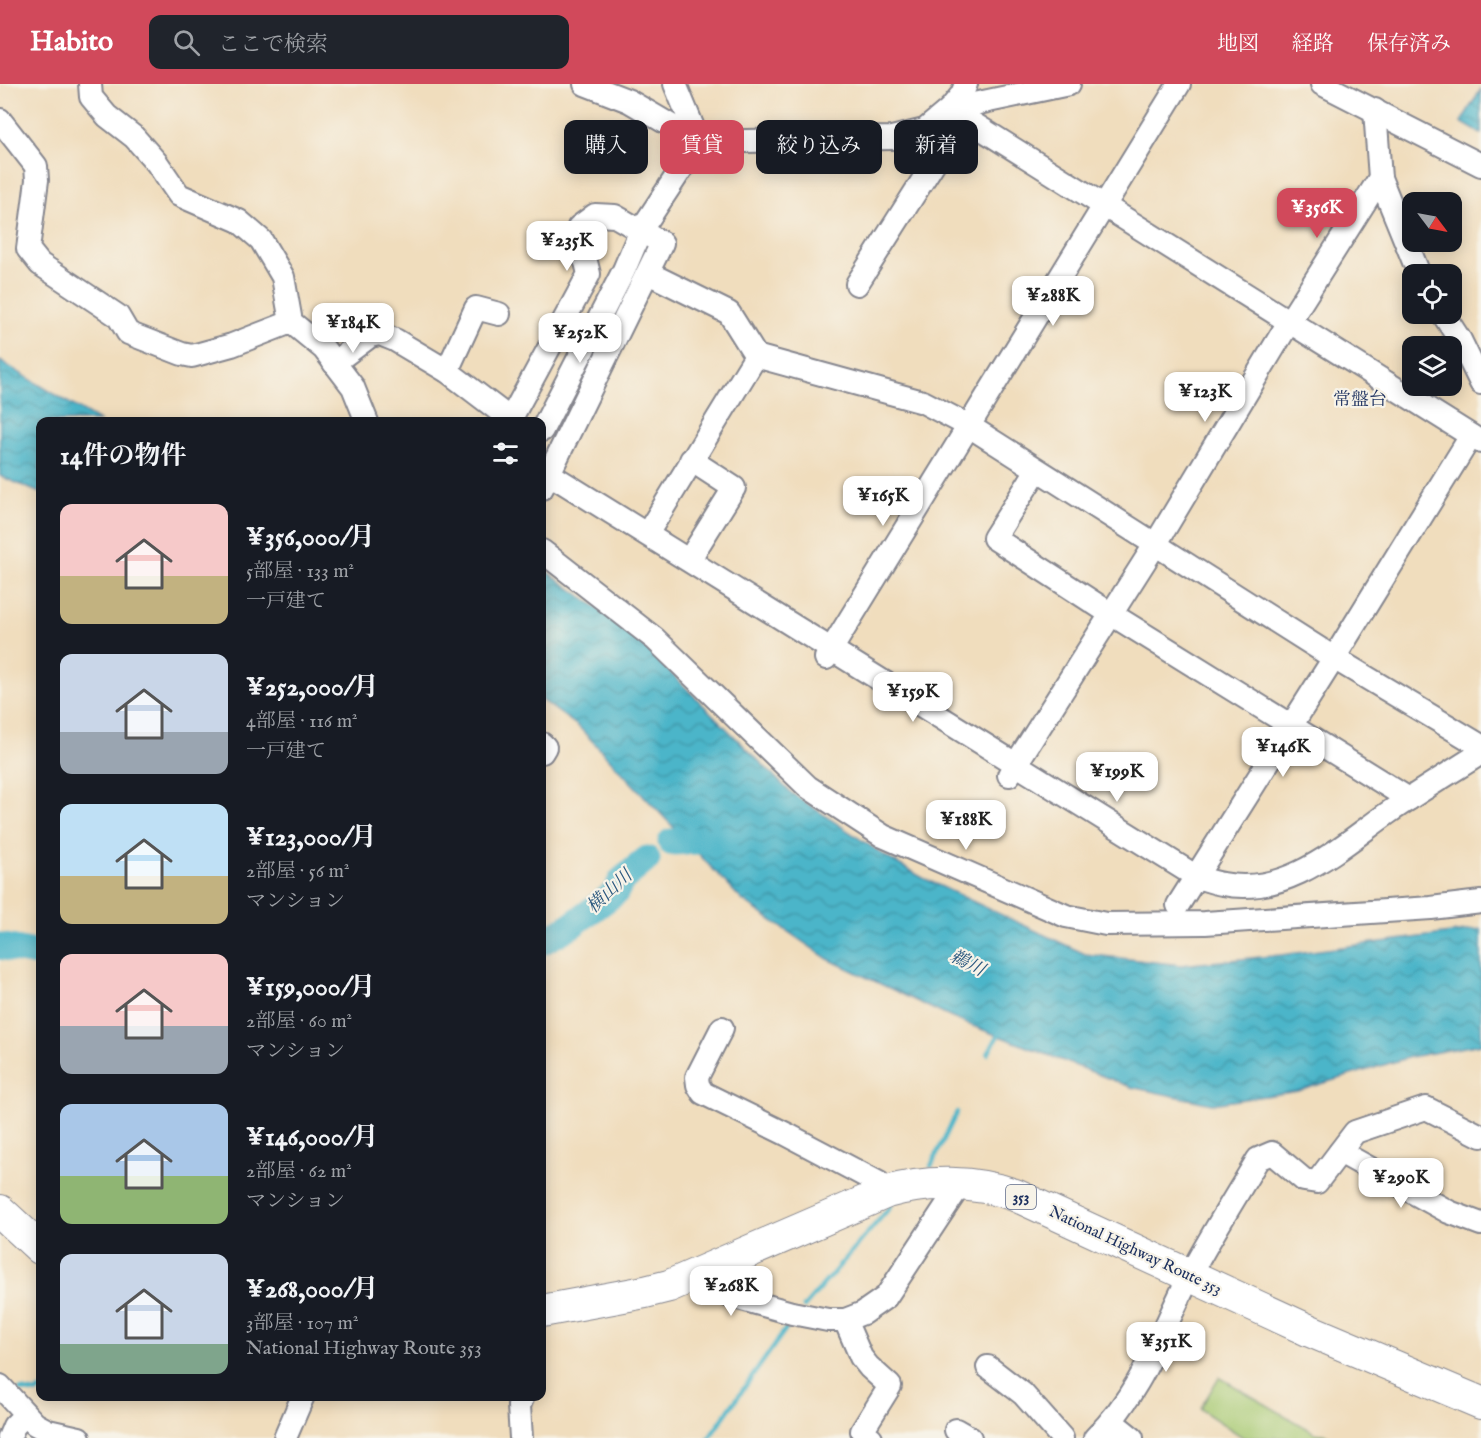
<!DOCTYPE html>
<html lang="ja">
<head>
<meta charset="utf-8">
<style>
	:root { --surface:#171b24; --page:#20242c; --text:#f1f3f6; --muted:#9ea1a6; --accent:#d1495b }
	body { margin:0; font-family:"IM FELL English","Noto Serif JP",serif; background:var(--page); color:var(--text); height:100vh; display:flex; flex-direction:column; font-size:22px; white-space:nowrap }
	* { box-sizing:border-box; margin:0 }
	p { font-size:20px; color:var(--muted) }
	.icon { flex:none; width:33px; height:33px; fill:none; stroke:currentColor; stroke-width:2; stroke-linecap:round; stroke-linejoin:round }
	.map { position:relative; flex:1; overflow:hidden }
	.drawer { position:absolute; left:36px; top:333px; width:510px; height:984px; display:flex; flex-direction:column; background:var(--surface); border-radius:12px; box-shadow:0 3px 15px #0003 }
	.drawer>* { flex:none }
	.hud { position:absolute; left:564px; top:36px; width:570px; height:54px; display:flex; gap:12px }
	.needle { width:39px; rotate:122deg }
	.tools { position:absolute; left:1402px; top:108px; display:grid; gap:12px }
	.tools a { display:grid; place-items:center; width:60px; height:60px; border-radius:12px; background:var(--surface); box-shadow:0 3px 15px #0003; font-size:30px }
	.price { position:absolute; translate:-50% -51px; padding:0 14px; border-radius:12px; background:#fff; color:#222; font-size:20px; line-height:39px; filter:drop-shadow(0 2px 3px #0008) }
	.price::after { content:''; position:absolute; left:50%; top:36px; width:18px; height:14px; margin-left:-9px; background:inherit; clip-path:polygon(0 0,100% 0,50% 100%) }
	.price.current { background:var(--accent); color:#fff }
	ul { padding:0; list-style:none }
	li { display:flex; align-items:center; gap:18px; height:150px; padding:0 24px }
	li span { display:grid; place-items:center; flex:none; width:168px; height:120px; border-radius:12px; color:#555 }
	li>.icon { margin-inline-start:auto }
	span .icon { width:72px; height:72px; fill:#fffc; stroke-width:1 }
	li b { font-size:26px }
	h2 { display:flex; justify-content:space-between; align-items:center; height:72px; padding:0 24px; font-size:26px }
	.chip { padding:0 21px; border-radius:12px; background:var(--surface); box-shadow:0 3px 15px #0003; font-size:21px; line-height:54px }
	.chip.current { background:var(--accent); color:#fff }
	header { display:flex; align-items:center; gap:36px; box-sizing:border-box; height:84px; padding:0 30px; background:var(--accent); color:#fff }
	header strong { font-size:28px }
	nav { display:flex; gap:33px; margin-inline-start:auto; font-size:21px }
	.search { width:420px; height:54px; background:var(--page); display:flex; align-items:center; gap:15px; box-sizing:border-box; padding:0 21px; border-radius:12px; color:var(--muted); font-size:22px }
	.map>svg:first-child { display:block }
	.park { fill:#a8ca73; stroke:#627c68; stroke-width:1.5 }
	.water { fill:url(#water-waves); stroke:#337294; stroke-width:1.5 }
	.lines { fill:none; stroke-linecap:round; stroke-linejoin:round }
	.stream { stroke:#4bb5c9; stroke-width:4.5 }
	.river { stroke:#4bb5c9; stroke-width:27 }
	.minor-casing { stroke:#86868e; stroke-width:26 }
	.highway-casing { stroke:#86868e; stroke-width:34 }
	.minor { stroke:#fff; stroke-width:22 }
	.highway { stroke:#fff; stroke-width:32 }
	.labels { text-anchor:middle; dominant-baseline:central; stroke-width:4.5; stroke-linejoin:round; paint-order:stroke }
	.shield { fill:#f7f3e8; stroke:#5d6a87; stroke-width:1.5 }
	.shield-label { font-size:15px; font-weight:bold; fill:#1b2f5e }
	.street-label { font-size:16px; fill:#1b2f5e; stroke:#f7f3e8 }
	.neighbourhood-label { font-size:18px; fill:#1b2f5e; stroke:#f7f3e8 }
	.water-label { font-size:18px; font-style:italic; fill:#29577e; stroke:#f7f3e8 }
</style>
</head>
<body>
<header>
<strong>Habito</strong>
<div class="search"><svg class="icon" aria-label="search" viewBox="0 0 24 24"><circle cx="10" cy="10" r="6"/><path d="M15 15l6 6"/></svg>ここで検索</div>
<nav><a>地図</a><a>経路</a><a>保存済み</a></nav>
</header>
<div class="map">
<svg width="1481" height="1354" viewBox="0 0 1481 1354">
	<defs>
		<pattern id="water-waves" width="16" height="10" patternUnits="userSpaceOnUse" patternTransform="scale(1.5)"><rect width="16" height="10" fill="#4bb5c9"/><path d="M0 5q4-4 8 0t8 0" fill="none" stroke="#3e94a6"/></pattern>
	</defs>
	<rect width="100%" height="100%" fill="#f7f3e8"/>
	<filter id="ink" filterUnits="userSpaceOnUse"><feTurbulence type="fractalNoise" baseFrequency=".0167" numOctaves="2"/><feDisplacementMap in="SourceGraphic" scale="12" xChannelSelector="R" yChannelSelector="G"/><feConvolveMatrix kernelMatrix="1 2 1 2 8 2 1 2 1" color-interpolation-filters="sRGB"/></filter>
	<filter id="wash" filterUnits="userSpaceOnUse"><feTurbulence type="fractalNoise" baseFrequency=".008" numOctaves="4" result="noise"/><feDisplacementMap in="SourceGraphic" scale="24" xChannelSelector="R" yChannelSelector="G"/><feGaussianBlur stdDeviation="1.35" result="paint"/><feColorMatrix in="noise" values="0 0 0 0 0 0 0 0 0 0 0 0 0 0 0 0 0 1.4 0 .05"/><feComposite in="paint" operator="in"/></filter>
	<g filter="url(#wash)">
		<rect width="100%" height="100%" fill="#f0ddbd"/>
		<!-- park -->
		<path class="park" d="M1219,1293L1315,1349L1327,1351L1332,1354H1244L1200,1325Z"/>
		<!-- water -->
		<g class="water">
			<path d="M1481,5V50L1461,38Z"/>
			<path d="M0,277L99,337L40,338V409L0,392Z"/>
			<path d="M542,484L627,545L790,708L893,777L923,794L1085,870L1181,881L1281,871L1481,845V960L1410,973L1298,1007L1212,1020L1131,1003L952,934L828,875L742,816L579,643L542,616Z"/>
		</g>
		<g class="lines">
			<!-- stream -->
			<g class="stream">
				<path d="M988,970L1001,946"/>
				<path d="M931,1082L957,1028"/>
				<path d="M804,1223L891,1122"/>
				<path d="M20,1306L36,1309L40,1306"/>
				<path d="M709,1354L792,1236"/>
			</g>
			<!-- river -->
			<g class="river">
				<path d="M671,758L724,756"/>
				<path d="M542,858L572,841L615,809L622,796L647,775"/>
				<path d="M0,862L40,870"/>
			</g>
		</g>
	</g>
	<g filter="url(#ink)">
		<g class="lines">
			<!-- minor casing -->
			<g class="minor-casing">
				<g id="minor">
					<path d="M90,0L91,13L107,32L134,53L157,79L179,111L239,137L261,156L283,193L291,238L324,265L353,303L367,338"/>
					<path d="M585,0L629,17L699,58L892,54L925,46L950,25L1481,358"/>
					<path d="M675,0L699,58"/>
					<path d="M1322,0L1481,81"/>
					<path d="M950,25L1069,0"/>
					<path d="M950,25L962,10L966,0"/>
					<path d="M1375,26L1380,94L1419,190"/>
					<path d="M0,36L36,82L37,96L28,165L40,180L118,232L128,249L182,270L192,272L232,261L291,238"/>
					<path d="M648,189L729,229L756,272L923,318L969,342L1334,574L1481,662"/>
					<path d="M857,200L963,33"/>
					<path d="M1443,230L1460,256L1481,299"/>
					<path d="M334,279L370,252L380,250L395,256L447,287L510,335"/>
					<path d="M447,287L476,224L499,230"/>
					<path d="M509,338L589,190L586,178L578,163L579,143L595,131L615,132L662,159L542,404"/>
					<path d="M542,346L624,186L641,146L699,58"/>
					<path d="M1037,386L994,454L1111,530L1409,715"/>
					<path d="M548,389L1197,793C1205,795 1214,799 1223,800C1287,813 1340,763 1388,729C1418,708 1450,689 1481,669"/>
					<path d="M647,450L756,272"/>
					<path d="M542,467L655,555L808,703L883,752L1066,832L1106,840L1205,839L1431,824L1481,818"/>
					<path d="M689,476L734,404L691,376"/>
					<path d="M826,574L1179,0"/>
					<path d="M542,660L545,663L542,668"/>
					<path d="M1009,691L1155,461L1289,238L1380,94"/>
					<path d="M1178,821L1334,574L1471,352"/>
					<path d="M722,944L697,993L698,1001L703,1009L786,1050L879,1099L887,1108"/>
					<path d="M1340,1068L1449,1128L1481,1140"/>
					<path d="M685,1195L731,1212L792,1229L828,1236H845L863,1229L886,1213L960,1101"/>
					<path d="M845,1236L861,1273L869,1283L890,1302L862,1347L871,1354"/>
					<path d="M988,1283L1023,1310L1062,1354"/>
					<path d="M0,1302L35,1340L48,1347L79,1354"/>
					<path d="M1112,1338L1132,1354"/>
					<path d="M956,1346L970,1354"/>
					<path d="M9,1354L14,1342L25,1331"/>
					<path d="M285,1354L303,1312"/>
					<path d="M521,1354L519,1322L523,1312"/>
					<path d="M1095,1354C1142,1308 1160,1250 1189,1193C1210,1153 1235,1114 1258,1075L1272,1069L1304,1096L1317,1098L1355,1048L1426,1024L1481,1052"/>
				</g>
			</g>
			<!-- highway casing -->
			<g class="highway-casing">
				<g id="highway">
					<path d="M0,1127L40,1164"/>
					<path d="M542,1227L645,1208L669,1202L887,1108C927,1096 975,1097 1015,1111L1308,1246L1481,1319"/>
				</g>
			</g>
			<!-- minor -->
			<use href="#minor" class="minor"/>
			<!-- highway -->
			<use href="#highway" class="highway"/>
		</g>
	</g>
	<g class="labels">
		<!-- shield labels -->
		<rect class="shield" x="1006" y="1101" width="30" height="24" rx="4.5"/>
		<g class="shield-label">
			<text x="1021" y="1113">353</text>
		</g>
		<!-- street labels -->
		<g class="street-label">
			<text transform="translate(1135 1167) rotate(25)">National Highway Route 353</text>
		</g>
		<!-- neighbourhood labels -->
		<g class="neighbourhood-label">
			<text x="1360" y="316">常盤台</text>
		</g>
		<!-- water labels -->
		<g class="water-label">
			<text transform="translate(610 808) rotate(-43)">横山川</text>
			<text transform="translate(967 880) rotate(27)">鵜川</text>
		</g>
	</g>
</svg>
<div class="tools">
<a><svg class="needle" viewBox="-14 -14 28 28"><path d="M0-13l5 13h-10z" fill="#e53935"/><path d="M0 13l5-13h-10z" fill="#9ea1a6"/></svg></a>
<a><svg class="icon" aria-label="locate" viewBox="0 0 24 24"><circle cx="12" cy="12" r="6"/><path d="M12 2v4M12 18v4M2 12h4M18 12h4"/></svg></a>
<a><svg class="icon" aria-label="layers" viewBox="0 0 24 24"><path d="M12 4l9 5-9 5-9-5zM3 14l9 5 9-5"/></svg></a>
</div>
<b class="price current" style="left:1317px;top:155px">¥356K</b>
<b class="price" style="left:567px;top:188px">¥235K</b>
<b class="price" style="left:1053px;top:243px">¥288K</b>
<b class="price" style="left:353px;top:270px">¥184K</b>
<b class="price" style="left:580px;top:280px">¥252K</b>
<b class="price" style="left:1205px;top:339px">¥123K</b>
<b class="price" style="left:883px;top:443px">¥165K</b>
<b class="price" style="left:913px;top:639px">¥159K</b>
<b class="price" style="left:1283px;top:694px">¥146K</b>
<b class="price" style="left:1117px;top:719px">¥199K</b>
<b class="price" style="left:966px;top:767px">¥188K</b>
<b class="price" style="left:1401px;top:1125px">¥290K</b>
<b class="price" style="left:731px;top:1233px">¥268K</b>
<b class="price" style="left:1166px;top:1289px">¥351K</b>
<div class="hud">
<a class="chip">購入</a>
<a class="chip current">賃貸</a>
<a class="chip">絞り込み</a>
<a class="chip">新着</a>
</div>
<section class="drawer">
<h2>14件の物件<svg class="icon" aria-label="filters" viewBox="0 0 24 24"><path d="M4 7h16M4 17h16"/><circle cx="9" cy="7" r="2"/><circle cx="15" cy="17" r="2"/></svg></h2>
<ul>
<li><span style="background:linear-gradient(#f6c9c9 60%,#c2b280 0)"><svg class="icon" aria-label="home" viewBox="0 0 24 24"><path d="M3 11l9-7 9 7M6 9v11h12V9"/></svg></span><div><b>¥356,000/月</b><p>5部屋 · 133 m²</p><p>一戸建て</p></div></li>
<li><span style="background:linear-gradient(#c9d6e8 65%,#9aa5b1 0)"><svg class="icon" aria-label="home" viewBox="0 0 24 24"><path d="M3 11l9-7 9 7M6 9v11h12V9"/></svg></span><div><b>¥252,000/月</b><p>4部屋 · 116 m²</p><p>一戸建て</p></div></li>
<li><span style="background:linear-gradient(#bfe0f5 60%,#c2b280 0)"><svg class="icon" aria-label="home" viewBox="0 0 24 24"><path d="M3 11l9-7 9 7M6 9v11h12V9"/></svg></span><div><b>¥123,000/月</b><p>2部屋 · 56 m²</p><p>マンション</p></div></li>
<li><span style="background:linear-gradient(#f6c9c9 60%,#9aa5b1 0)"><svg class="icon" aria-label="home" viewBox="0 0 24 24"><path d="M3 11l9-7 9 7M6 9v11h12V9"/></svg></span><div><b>¥159,000/月</b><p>2部屋 · 60 m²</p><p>マンション</p></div></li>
<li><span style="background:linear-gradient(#a9c7e8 60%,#8fb573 0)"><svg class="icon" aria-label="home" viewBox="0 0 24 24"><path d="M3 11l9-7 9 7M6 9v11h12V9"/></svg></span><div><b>¥146,000/月</b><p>2部屋 · 62 m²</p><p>マンション</p></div></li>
<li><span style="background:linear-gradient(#c9d6e8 75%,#7fa58c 0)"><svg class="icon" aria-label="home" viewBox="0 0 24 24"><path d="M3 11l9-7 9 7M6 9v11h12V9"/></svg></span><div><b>¥268,000/月</b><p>3部屋 · 107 m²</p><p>National Highway Route 353</p></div></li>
</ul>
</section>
</div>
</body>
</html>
